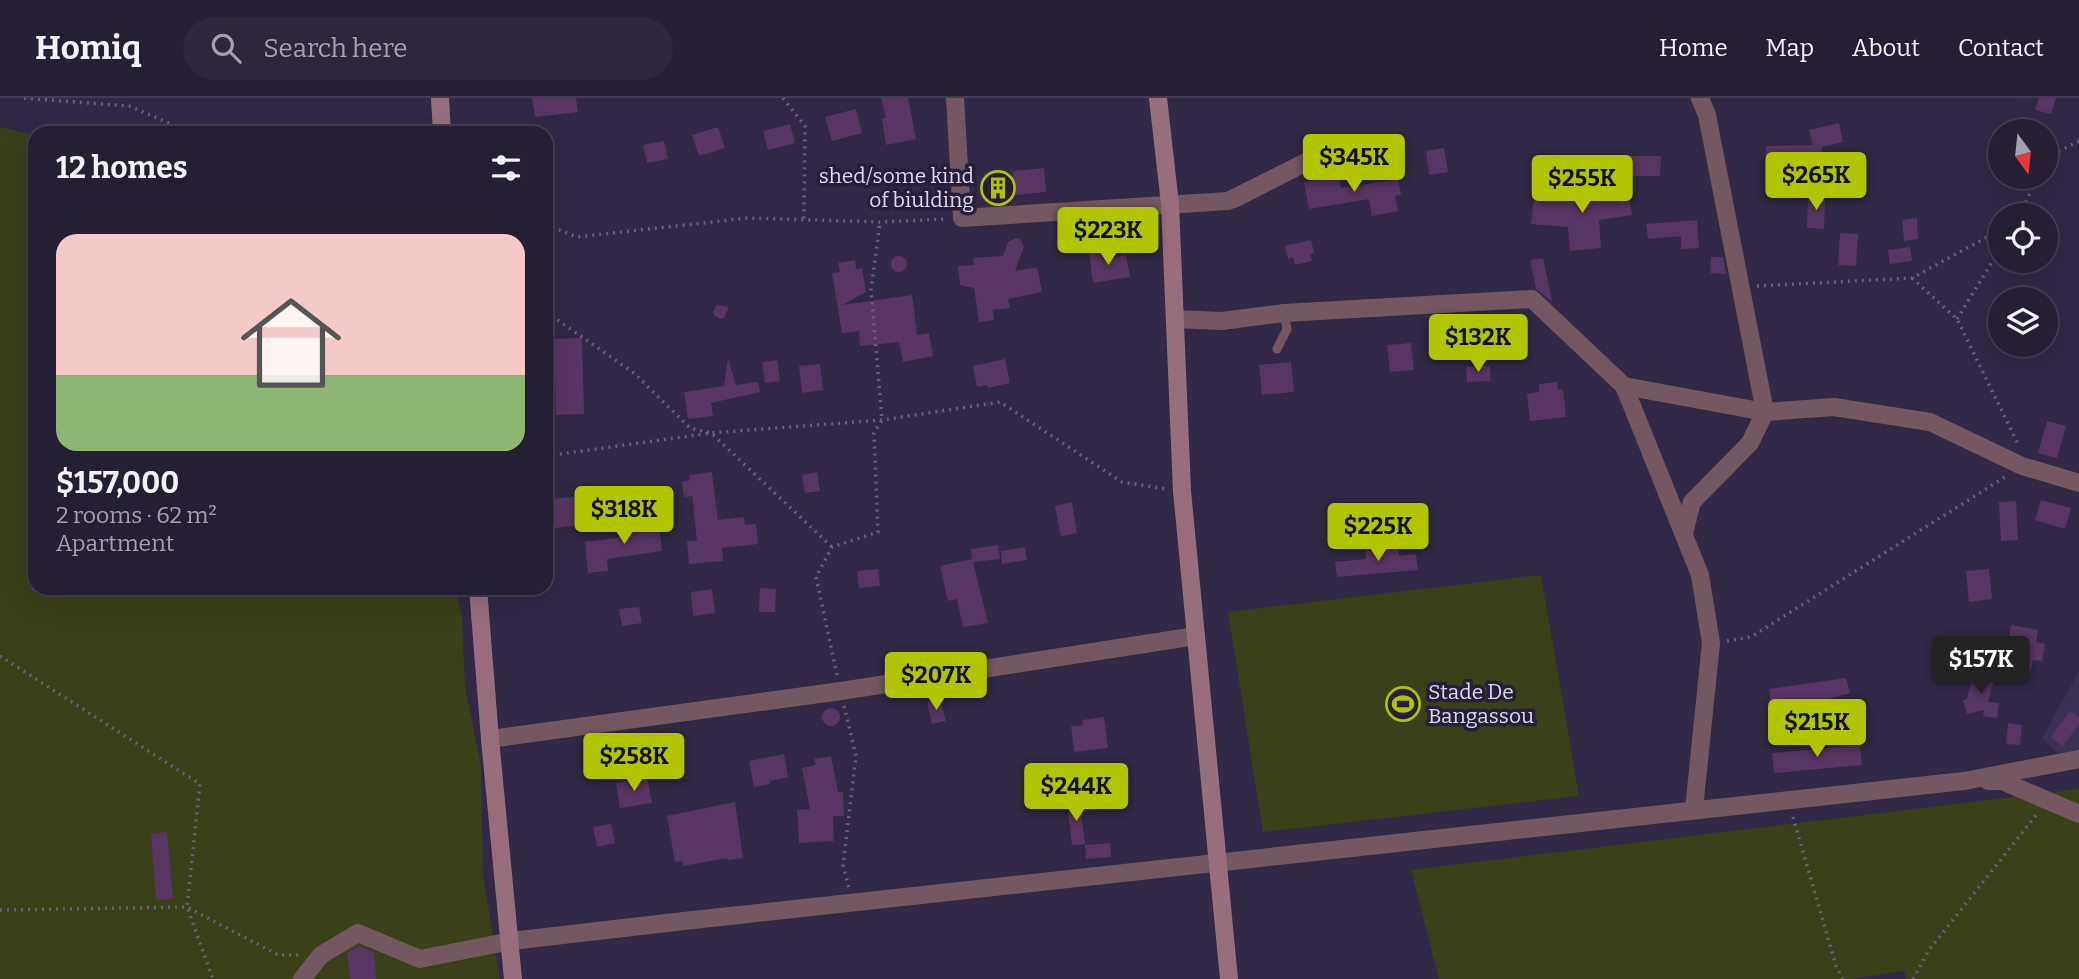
<!DOCTYPE html>
<html lang="en">
<head>
<meta charset="utf-8">
<style>
	:root { --surface:#251f34; --page:#2d273c; --text:#f1f3f6; --muted:#a3a2ac; --line:#423d4f; --accent:#b0c500 }
	body { margin:0; font-family:Bitter,serif; background:var(--page); color:var(--text); height:100vh; display:flex; flex-direction:column; font-size:26px; white-space:nowrap }
	* { box-sizing:border-box; margin:0 }
	p { font-size:23px; color:var(--muted) }
	.icon { flex:none; width:38px; height:38px; fill:none; stroke:currentColor; stroke-width:2; stroke-linecap:round; stroke-linejoin:round }
	.map { position:relative; flex:1; overflow:hidden }
	.details { position:absolute; left:28px; top:28px; width:525px; height:469px; display:flex; flex-direction:column; background:var(--surface); border-radius:21px; box-shadow:0 7px 28px #0002,0 0 0 2px var(--line) }
	.details>* { flex:none }
	.needle { width:46px; rotate:165deg }
	.tools { position:absolute; left:1988px; top:21px; display:grid; gap:14px }
	.tools a { display:grid; place-items:center; width:70px; height:70px; border-radius:50%; background:var(--surface); box-shadow:0 7px 28px #0002,0 0 0 2px var(--line); font-size:35px }
	.price { position:absolute; translate:-50% -60px; padding:0 16px; border-radius:7px; background:var(--accent); color:#111; font-size:23px; line-height:46px; filter:drop-shadow(0 2px 4px #0008) }
	.price::after { content:''; position:absolute; left:50%; top:42px; width:21px; height:16px; margin-left:-10px; background:inherit; clip-path:polygon(0 0,100% 0,50% 100%) }
	.price.current { background:#222; color:#fff }
	ul { padding:0; list-style:none }
	li { display:grid; align-content:center; gap:14px; height:371px; padding:0 28px }
	li+li { border-top:2px solid var(--line) }
	li span { display:grid; place-items:center; height:217px; border-radius:21px; color:#555 }
	li>.icon { margin-inline-start:auto }
	span .icon { width:126px; height:126px; fill:#fffc; stroke-width:1 }
	li b { font-size:30px }
	h2 { display:flex; justify-content:space-between; align-items:center; height:84px; padding:0 28px; font-size:30px }
	header { display:flex; align-items:center; gap:42px; box-sizing:border-box; height:98px; padding:0 35px; background:var(--surface); border-bottom:2px solid var(--line) }
	header strong { font-size:33px }
	nav { display:flex; gap:38px; margin-inline-start:auto; font-size:24px }
	.search { width:490px; height:63px; background:var(--page); display:flex; align-items:center; gap:18px; box-sizing:border-box; padding:0 24px; border-radius:38px; color:var(--muted); font-size:26px }
	.map>svg:first-child { display:block }
	.built { fill:#3b3153 }
	.green { fill:#3a4017 }
	.building { fill:#583663 }
	.lines { fill:none; stroke-linecap:round; stroke-linejoin:round }
	.path { stroke:#676079; stroke-width:3.5; stroke-dasharray:2 5; stroke-linecap:butt }
	.lane { stroke:#735861; stroke-width:9 }
	.street { stroke:#735861; stroke-width:18 }
	.secondary { stroke:#996e7c; stroke-width:18 }
	.labels { text-anchor:middle; dominant-baseline:central; stroke-width:7; stroke-linejoin:round; paint-order:stroke }
	.poi-label { font-size:21px; fill:#ddd9eb; stroke:#271f3a; text-anchor:end }
</style>
</head>
<body>
<header>
<strong>Homiq</strong>
<div class="search"><svg class="icon" aria-label="search" viewBox="0 0 24 24"><circle cx="10" cy="10" r="6"/><path d="M15 15l6 6"/></svg>Search here</div>
<nav><a>Home</a><a>Map</a><a>About</a><a>Contact</a></nav>
</header>
<div class="map">
<svg width="2079" height="881" viewBox="0 0 2079 881">
	<rect width="100%" height="100%" fill="#312945"/>
	<!-- built -->
	<path class="built" d="M2079,573V654L2059,656L2042,640Z"/>
	<!-- green -->
	<g class="green">
		<path d="M0,29L35,37V490H455L462,519L465,589L481,668L483,776L500,881H0Z"/>
		<path d="M1541,477L1579,698L1263,734L1228,514Z"/>
		<path d="M2079,691V881H1906L1904,873L1850,881H1439L1411,772Z"/>
	</g>
	<!-- building -->
	<g class="building">
		<path d="M532,0H576L578,14L535,19Z"/>
		<path d="M881,0H908L916,41L886,47L882,21L886,20Z"/>
		<path d="M2039,0H2056L2051,16L2035,12Z"/>
		<path d="M856,11L862,35L832,43L825,19Z"/>
		<path d="M1839,25L1843,44L1822,49L1821,93L1793,92L1795,65L1766,66V48L1813,47L1809,32Z"/>
		<path d="M790,26L795,45L768,52L763,33Z"/>
		<path d="M718,29L725,50L699,58L692,37Z"/>
		<path d="M664,43L668,61L647,65L643,47Z"/>
		<path d="M1444,50L1448,74L1429,77L1426,53Z"/>
		<path d="M1628,58H1661L1660,78H1628Z"/>
		<path d="M1044,70L1046,94L1015,97L1013,73Z"/>
		<path d="M1339,78L1341,90L1398,81L1401,97L1395,98L1398,113L1372,118L1369,101L1309,111L1304,84Z"/>
		<path d="M1587,92L1588,99L1628,92L1632,117L1599,122L1601,150L1570,153L1568,129L1531,126L1534,100L1563,103L1562,96Z"/>
		<path d="M1808,98L1825,99L1824,131L1807,130Z"/>
		<path d="M1917,120L1918,141L1904,143L1902,122Z"/>
		<path d="M1697,122L1699,150L1681,151V138L1648,141L1646,126Z"/>
		<path d="M1840,135L1858,136L1856,168L1838,167Z"/>
		<path d="M1016,140L1020,141L1024,149L1015,173L1037,169L1042,194L1008,201L1010,210L993,212L994,222L979,224L974,190L960,187L958,168L974,167L973,160L1003,158L1008,144Z"/>
		<path d="M1311,142L1314,155L1310,156L1312,163L1295,167L1293,159L1288,161L1285,148Z"/>
		<path d="M1910,149L1912,163L1890,166L1888,152Z"/>
		<path d="M1105,153L1106,161L1126,157L1130,179L1093,185L1089,155Z"/>
		<circle cx="899" cy="166" r="8"/>
		<path d="M1711,159H1723L1726,176L1710,175Z"/>
		<path d="M1543,160L1552,202H1550L1536,191L1530,162Z"/>
		<path d="M855,162L856,171L862,170L866,194L842,207L912,197L917,237L929,235L933,258L903,264L899,244L860,248L859,233L842,235L832,175L840,174L838,165Z"/>
		<path d="M717,207L729,209L724,220L720,221L714,217L713,214Z"/>
		<path d="M582,240L584,316L556,317L554,241Z"/>
		<path d="M1411,245L1414,272L1390,274L1387,247Z"/>
		<path d="M728,261L736,287L758,284L760,294L711,305L713,318L688,321L684,294L724,288Z"/>
		<path d="M1005,261L1010,285L988,290L987,287L977,289L973,268Z"/>
		<path d="M777,262L780,283L765,285L762,264Z"/>
		<path d="M1291,264L1294,294L1262,297L1259,267Z"/>
		<path d="M820,266L823,292L802,295L799,268Z"/>
		<path d="M1490,268V283L1467,284L1466,269Z"/>
		<path d="M1557,284L1558,292L1563,291L1566,319L1530,323L1527,296L1539,294V286Z"/>
		<path d="M2047,323L2066,328L2057,360L2038,355Z"/>
		<path d="M712,374L718,422L744,419L745,427L756,426L758,446L722,450L723,463L689,466L687,443H697L693,405L692,398L684,399L682,384L690,382L689,377Z"/>
		<path d="M817,374L820,393L805,395L802,377Z"/>
		<path d="M579,398L581,427L555,430L552,401Z"/>
		<path d="M2041,402L2071,410L2065,431L2035,422Z"/>
		<path d="M2016,403L2018,442L2001,443L1999,404Z"/>
		<path d="M1072,404L1077,435L1061,438L1055,408Z"/>
		<path d="M658,421L662,453L607,461L608,473L588,475L585,444L624,439L623,431L639,428L638,424Z"/>
		<path d="M998,447L1000,461L973,464L988,525L963,529L957,501L948,503L940,468L972,461L971,451Z"/>
		<path d="M1398,447L1399,458L1416,456L1418,472L1337,479L1335,464L1366,461L1365,450Z"/>
		<path d="M1025,449L1027,462L1002,466L1001,453Z"/>
		<path d="M878,471L880,488L859,490L857,473Z"/>
		<path d="M1989,471L1992,501L1969,504L1966,473Z"/>
		<path d="M760,490L776,491L775,514H759Z"/>
		<path d="M712,491L715,515L693,518L691,494Z"/>
		<path d="M639,509L642,525L622,528L619,511Z"/>
		<path d="M2011,527L2038,532L2036,544L2045,546L2042,563L2033,562L2030,577L2003,573Z"/>
		<path d="M1974,573L1995,578L1988,604L1999,605L1997,620L1983,618L1984,612L1967,616L1963,602L1967,601Z"/>
		<path d="M1846,580L1850,595L1828,601L1829,607L1772,614L1769,591Z"/>
		<path d="M940,601L946,623L932,626L927,604Z"/>
		<circle cx="831" cy="619" r="9"/>
		<path d="M2070,613L2079,619V626L2063,648L2051,639Z"/>
		<path d="M1104,619L1108,650L1074,654L1071,628L1083,627L1082,622Z"/>
		<path d="M2008,625L2022,627L2020,647L2006,646Z"/>
		<path d="M1860,647L1862,667L1774,675L1772,655Z"/>
		<path d="M784,656L788,679L770,683V686L754,689L749,663Z"/>
		<path d="M831,658L838,694H843L844,718H833L834,743L799,745L797,712L810,711L802,670L816,667L814,661Z"/>
		<path d="M647,679L652,705L620,710L616,685Z"/>
		<path d="M1107,683L1111,709L1082,714L1077,687Z"/>
		<path d="M735,704L743,760L728,762L727,760L683,768V763L675,764L667,718Z"/>
		<path d="M1080,704L1085,746L1072,747L1067,705Z"/>
		<path d="M611,726L615,745L597,749L593,729Z"/>
		<path d="M167,734L173,801L156,802L151,736Z"/>
		<path d="M1110,745L1111,759L1086,761L1085,747Z"/>
		<path d="M359,848L374,854L376,881H350L347,855Z"/>
	</g>
	<g class="lines">
		<!-- path -->
		<g class="path">
			<path d="M24,0L129,8L192,35"/>
			<path d="M783,0L805,28L804,122"/>
			<path d="M2046,60L2079,43"/>
			<path d="M2020,117L2037,79"/>
			<path d="M546,126L576,139L748,120L880,124L946,121"/>
			<path d="M1912,180L1957,221L2018,346"/>
			<path d="M1757,188L1912,180L2000,132"/>
			<path d="M546,214L634,275L690,330L711,335L832,449"/>
			<path d="M1957,221L2000,151"/>
			<path d="M546,358L711,335L882,322L1000,304L1122,384L1166,391"/>
			<path d="M1727,543L1751,539L2005,379"/>
			<path d="M0,558L200,686L187,809L213,881"/>
			<path d="M837,577L816,479L832,449L878,434L874,335L882,322L871,192L880,124"/>
			<path d="M844,608L856,658L843,767L849,790"/>
			<path d="M1793,719L1836,868L1843,881"/>
			<path d="M0,812L187,809L278,857H298"/>
			<path d="M1913,881L1929,852L2037,716"/>
		</g>
		<!-- lane -->
		<path class="lane" d="M1277,251L1287,231L1284,215"/>
		<!-- street -->
		<g class="street">
			<path d="M955,0L962,120L1228,103L1336,49L1234,101"/>
			<path d="M1175,221L1222,223L1284,215L1532,201L1624,288L1765,314L1834,309L1930,324L2022,368L2079,385"/>
			<path d="M1624,288L1700,477L1711,545L1694,711"/>
			<path d="M1684,435L1692,404L1750,345L1765,314L1707,17L1700,0"/>
			<path d="M490,641L841,593L1196,538"/>
			<path d="M1988,683H2002L2079,716"/>
			<path d="M302,881L321,857L358,835L420,861L511,843L684,823L1964,683L2079,661"/>
		</g>
		<!-- secondary -->
		<g class="secondary">
			<path d="M440,0L442,35"/>
			<path d="M1158,0L1170,106L1182,393L1229,881"/>
			<path d="M478,490L490,641L513,881"/>
		</g>
	</g>
	<!-- icons -->
	<defs>
		<g id="building-ring" transform="scale(1.75)"><circle r="9.5" fill="#271f3a" stroke="#b0c500" stroke-width="1.5"/><path d="M-4-6H4V6H1V3H-1V6H-4ZM-2.5-4.3h1.7v1.8h-1.7ZM.8-4.3h1.7v1.8H.8ZM-2.5-1h1.7V.8h-1.7ZM.8-1h1.7V.8H.8Z" fill="#b0c500"/></g>
		<g id="stadium-ring" transform="scale(1.75)"><circle r="9.5" fill="#271f3a" stroke="#b0c500" stroke-width="1.5"/><path d="M0-5a6.5 5 0 1 0 0 10a6.5 5 0 1 0 0-10ZM-3.5-1.8h7v3.6h-7Z" fill="#b0c500"/></g>
	</defs>
	<g fill-rule="evenodd">
		<use href="#building-ring" x="998" y="90"/>
		<use href="#stadium-ring" x="1403" y="606"/>
	</g>
	<g class="labels">
		<!-- poi labels -->
		<g class="poi-label">
			<text x="974" y="78">shed/some kind<tspan x="974" dy="24">of biulding</tspan></text>
			<text x="1428" y="594" text-anchor="start">Stade De<tspan x="1428" dy="24">Bangassou</tspan></text>
		</g>
	</g>
</svg>
<div class="tools">
<a><svg class="needle" viewBox="-14 -14 28 28"><path d="M0-13l5 13h-10z" fill="#e53935"/><path d="M0 13l5-13h-10z" fill="#a3a2ac"/></svg></a>
<a><svg class="icon" aria-label="locate" viewBox="0 0 24 24"><circle cx="12" cy="12" r="6"/><path d="M12 2v4M12 18v4M2 12h4M18 12h4"/></svg></a>
<a><svg class="icon" aria-label="layers" viewBox="0 0 24 24"><path d="M12 4l9 5-9 5-9-5zM3 14l9 5 9-5"/></svg></a>
</div>
<b class="price" style="left:1354px;top:96px">$345K</b>
<b class="price" style="left:1816px;top:114px">$265K</b>
<b class="price" style="left:1582px;top:117px">$255K</b>
<b class="price" style="left:1108px;top:169px">$223K</b>
<b class="price" style="left:1478px;top:276px">$132K</b>
<b class="price" style="left:624px;top:448px">$318K</b>
<b class="price" style="left:1378px;top:465px">$225K</b>
<b class="price current" style="left:1981px;top:598px">$157K</b>
<b class="price" style="left:936px;top:614px">$207K</b>
<b class="price" style="left:1817px;top:661px">$215K</b>
<b class="price" style="left:634px;top:695px">$258K</b>
<b class="price" style="left:1076px;top:725px">$244K</b>
<section class="details">
<h2>12 homes<svg class="icon" aria-label="filters" viewBox="0 0 24 24"><path d="M4 7h16M4 17h16"/><circle cx="9" cy="7" r="2"/><circle cx="15" cy="17" r="2"/></svg></h2>
<ul>
<li><span style="background:linear-gradient(#f6c9c9 65%,#8fb573 0)"><svg class="icon" aria-label="home" viewBox="0 0 24 24"><path d="M3 11l9-7 9 7M6 9v11h12V9"/></svg></span><div><b>$157,000</b><p>2 rooms · 62 m²</p><p>Apartment</p></div></li>
</ul>
</section>
</div>
</body>
</html>
